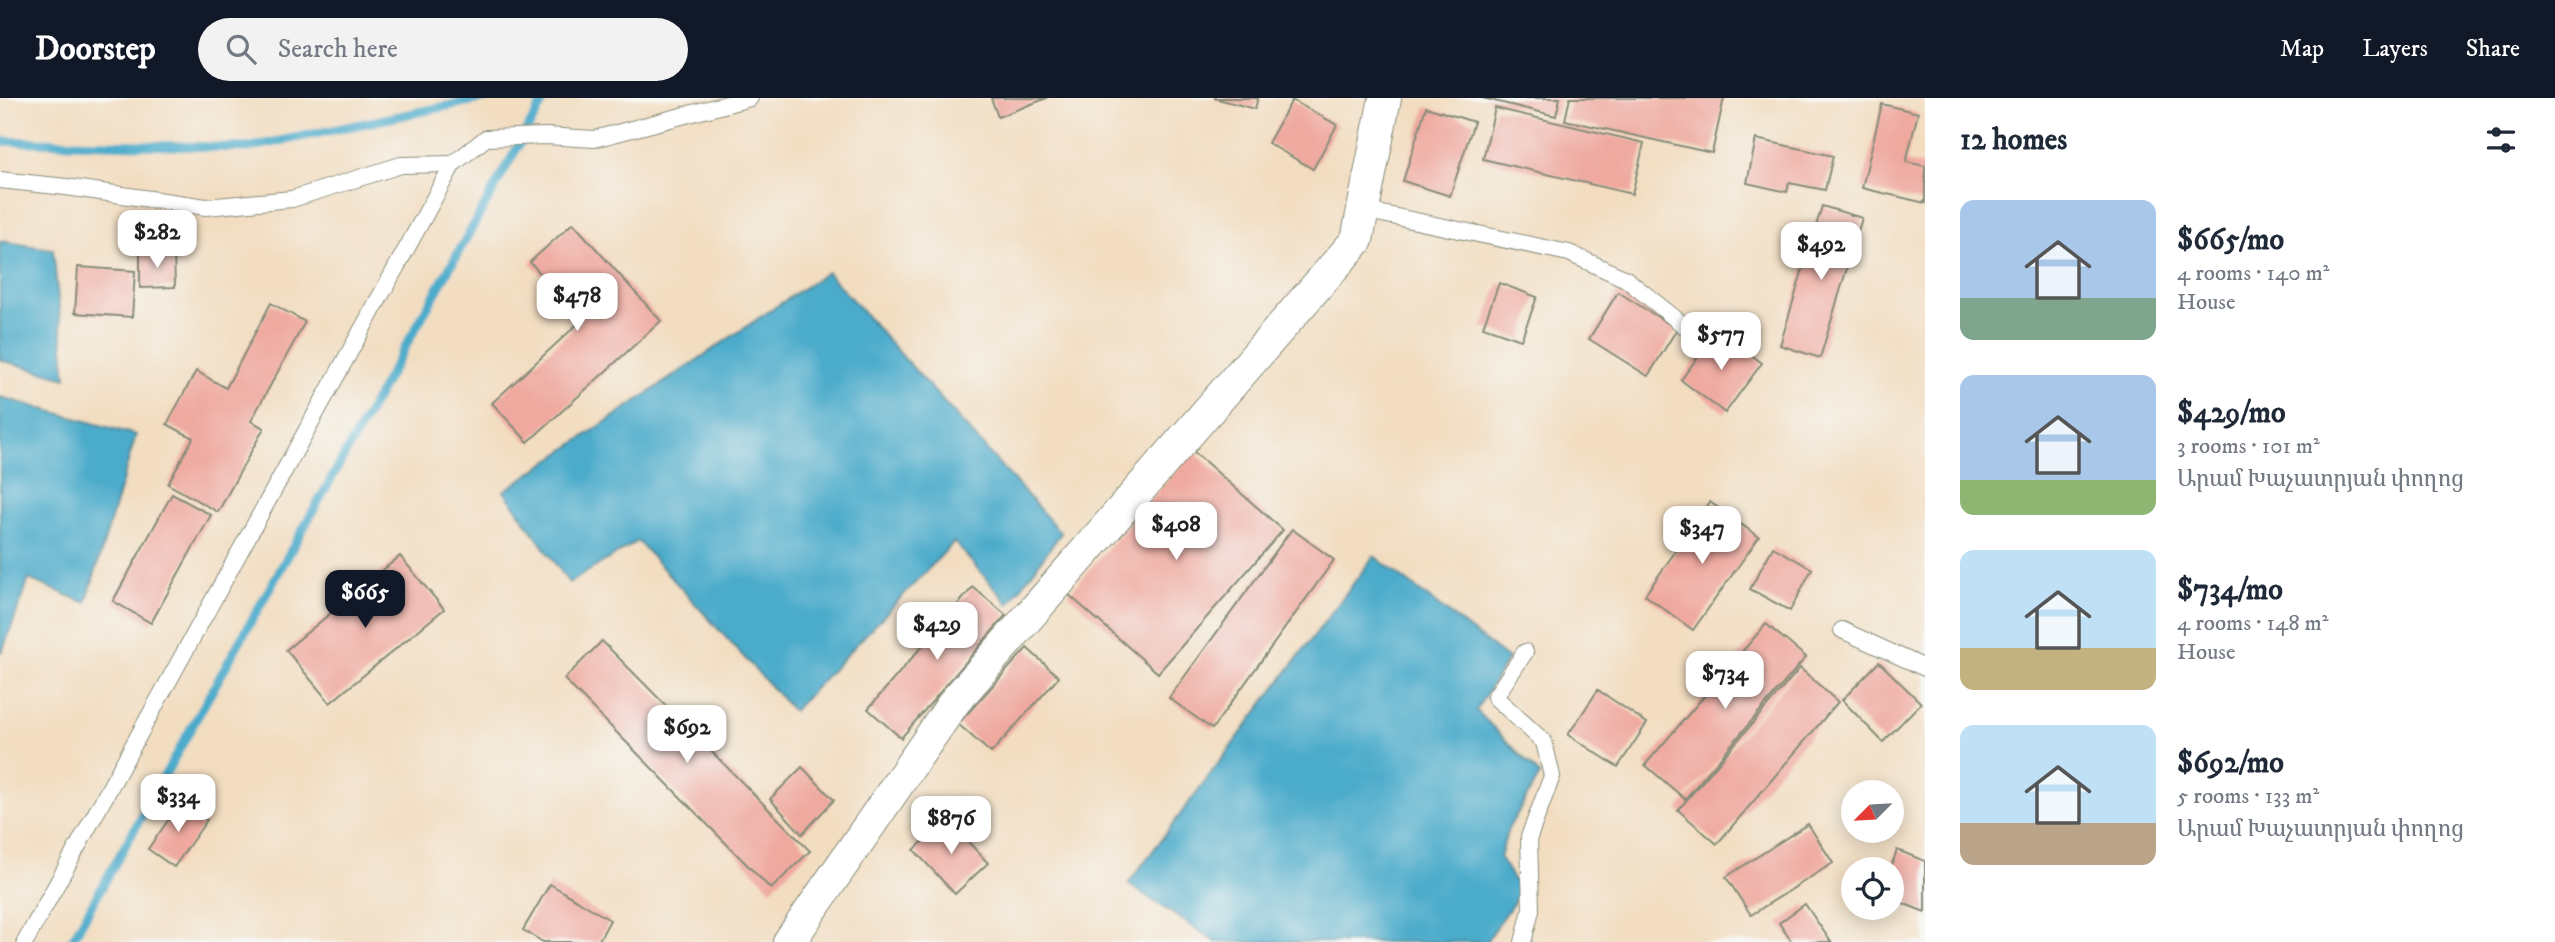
<!DOCTYPE html>
<html lang="en">
<head>
<meta charset="utf-8">
<style>
	:root { --surface:#fff; --page:#f2f2f3; --text:#1f2937; --muted:#747a83; --accent:#111827 }
	body { margin:0; font-family:"IM FELL DW Pica","Noto Serif Armenian",serif; background:var(--page); color:var(--text); height:100vh; display:flex; flex-direction:column; font-size:26px; white-space:nowrap }
	* { box-sizing:border-box; margin:0 }
	p { font-size:23px; color:var(--muted) }
	.icon { flex:none; width:38px; height:38px; fill:none; stroke:currentColor; stroke-width:2; stroke-linecap:round; stroke-linejoin:round }
	.map { position:relative; flex:1; overflow:hidden }
	.panel { display:flex; flex-direction:column; background:var(--surface); width:630px }
	.panel>* { flex:none }
	.needle { width:46px; rotate:246deg }
	.tools { position:absolute; left:1841px; top:682px; display:grid; gap:14px }
	.tools a { display:grid; place-items:center; width:63px; height:63px; border-radius:50%; background:var(--surface); box-shadow:0 4px 18px #0003; font-size:35px }
	.price { position:absolute; translate:-50% -60px; padding:0 16px; border-radius:14px; background:#fff; color:#222; font-size:23px; line-height:46px; filter:drop-shadow(0 2px 4px #0008) }
	.price::after { content:''; position:absolute; left:50%; top:42px; width:21px; height:16px; margin-left:-10px; background:inherit; clip-path:polygon(0 0,100% 0,50% 100%) }
	.price.active { background:var(--accent); color:#fff }
	ul { padding:0; list-style:none }
	li { display:flex; align-items:center; gap:21px; height:175px; padding:0 35px }
	li span { display:grid; place-items:center; flex:none; width:196px; height:140px; border-radius:14px; color:#555 }
	li>.icon { margin-inline-start:auto }
	span .icon { width:84px; height:84px; fill:#fffc; stroke-width:1 }
	li b { font-size:30px }
	h2 { display:flex; justify-content:space-between; align-items:center; height:84px; padding:0 35px; font-size:30px }
	header { display:flex; align-items:center; gap:42px; box-sizing:border-box; height:98px; padding:0 35px; background:var(--accent); color:#fff }
	header strong { font-size:33px }
	nav { display:flex; gap:38px; margin-inline-start:auto; font-size:24px }
	.search { width:490px; height:63px; background:var(--page); display:flex; align-items:center; gap:18px; box-sizing:border-box; padding:0 24px; border-radius:38px; color:var(--muted); font-size:26px }
	main { display:flex; flex:1; min-height:0 }
	.map>svg:first-child { display:block }
	.water { fill:#4cabcb; stroke:#367480; stroke-width:2 }
	.lines { fill:none; stroke-linecap:round; stroke-linejoin:round }
	.stream { stroke:#4cabcb; stroke-width:9 }
	.building { fill:#efa99f }
	.service-casing { stroke:#888d7a; stroke-width:18 }
	.minor-casing { stroke:#888d7a; stroke-width:34 }
	.service { stroke:#fff; stroke-width:16 }
	.minor { stroke:#fff; stroke-width:32 }
</style>
</head>
<body>
<header>
<strong>Doorstep</strong>
<div class="search"><svg class="icon" aria-label="search" viewBox="0 0 24 24"><circle cx="10" cy="10" r="6"/><path d="M15 15l6 6"/></svg>Search here</div>
<nav><a>Map</a><a>Layers</a><a>Share</a></nav>
</header>
<main>
<div class="map">
<svg width="1925" height="844" viewBox="0 0 1925 844">
	<rect width="100%" height="100%" fill="#f6f6f2"/>
	<filter id="ink" filterUnits="userSpaceOnUse"><feTurbulence type="fractalNoise" baseFrequency=".0143" numOctaves="2"/><feDisplacementMap in="SourceGraphic" scale="14" xChannelSelector="R" yChannelSelector="G"/><feConvolveMatrix kernelMatrix="1 2 1 2 8 2 1 2 1" color-interpolation-filters="sRGB"/></filter>
	<filter id="wash" filterUnits="userSpaceOnUse"><feTurbulence type="fractalNoise" baseFrequency=".00686" numOctaves="4" result="noise"/><feDisplacementMap in="SourceGraphic" scale="28" xChannelSelector="R" yChannelSelector="G"/><feGaussianBlur stdDeviation="1.57" result="paint"/><feColorMatrix in="noise" values="0 0 0 0 0 0 0 0 0 0 0 0 0 0 0 0 0 1.4 0 .05"/><feComposite in="paint" operator="in"/></filter>
	<g filter="url(#wash)">
		<rect width="100%" height="100%" fill="#f2ddc1"/>
		<!-- water -->
		<g class="water">
			<path d="M0,143L53,151L66,280L0,262Z"/>
			<path d="M827,174L1061,435L1009,506L954,444L793,613L638,443L569,485L504,393Z"/>
			<path d="M0,299L136,337L86,505L29,481L2,554L0,553Z"/>
			<path d="M1374,458L1508,561L1476,612L1540,677L1508,731L1500,760L1521,794L1486,844H1216L1128,786Z"/>
		</g>
		<g class="lines">
			<!-- stream -->
			<g class="stream">
				<path d="M0,43L247,50L485,0"/>
				<path d="M71,844L545,0"/>
			</g>
		</g>
		<g id="blocks">
			<!-- building -->
			<g class="building">
				<path d="M991,0H1047L998,19Z"/>
				<path d="M1214,0H1258L1255,11Z"/>
				<path d="M1482,0H1560L1556,18Z"/>
				<path d="M1570,0H1724L1712,55L1565,22Z"/>
				<path d="M1292,2L1337,27L1313,71L1268,45Z"/>
				<path d="M1882,6L1918,15L1906,64L1925,68V105L1862,90Z"/>
				<path d="M1426,9L1474,24L1450,98L1403,83Z"/>
				<path d="M1495,10L1644,45L1632,96L1483,61Z"/>
				<path d="M1756,41L1833,58L1825,92L1789,85L1787,94L1747,85Z"/>
				<path d="M1822,108L1862,120L1820,260L1780,247Z"/>
				<path d="M573,125L661,223L528,344L492,305L582,222L530,164Z"/>
				<path d="M174,154L175,189L140,190V155Z"/>
				<path d="M78,169L135,173L132,219L75,215Z"/>
				<path d="M1499,185L1537,199L1521,242L1483,229Z"/>
				<path d="M1618,194L1677,231L1648,278L1589,241Z"/>
				<path d="M271,205L305,224L251,323L264,330L218,414L168,386L193,340L167,326L196,273L226,290Z"/>
				<path d="M1718,232L1762,265L1725,315L1681,282Z"/>
				<path d="M1193,353L1283,432L1158,575L1068,496Z"/>
				<path d="M172,396L211,417L151,525L113,503Z"/>
				<path d="M1710,404L1759,439L1693,532L1645,497Z"/>
				<path d="M1292,431L1334,462L1212,631L1169,600Z"/>
				<path d="M1773,449L1812,471L1790,513L1750,491Z"/>
				<path d="M400,458L444,511L330,605L286,552Z"/>
				<path d="M973,489L1006,517L901,640L868,611Z"/>
				<path d="M1766,526L1806,559L1685,701L1645,667Z"/>
				<path d="M602,543L810,753L771,791L564,581Z"/>
				<path d="M1027,550L1059,579L991,655L958,626Z"/>
				<path d="M1879,564L1921,605L1883,644L1842,602Z"/>
				<path d="M1800,570L1838,604L1717,746L1678,712Z"/>
				<path d="M1598,592L1647,625L1618,669L1568,637Z"/>
				<path d="M802,669L834,702L802,736L770,701Z"/>
				<path d="M181,704L207,722L174,769L148,751Z"/>
				<path d="M947,721L988,765L955,796L914,752Z"/>
				<path d="M1808,726L1833,765L1751,817L1726,779Z"/>
				<path d="M1897,752L1925,763V814L1892,801V772H1890Z"/>
				<path d="M550,786L610,822L598,844H543L523,832Z"/>
				<path d="M1805,806L1831,844H1792L1779,825Z"/>
			</g>
		</g>
	</g>
	<g filter="url(#ink)">
		<use href="#blocks" fill-opacity="0" stroke="#888d7a" stroke-width="2"/>
		<g class="lines">
			<!-- service casing -->
			<g class="service-casing">
				<g id="service">
					<path d="M0,82L66,89L206,109L292,101L401,67L453,66"/>
					<path d="M1363,112L1569,155L1626,181L1697,238"/>
					<path d="M1842,532L1925,570"/>
					<path d="M25,844L453,66L486,40L546,38L594,41L750,0"/>
					<path d="M1523,844L1531,812L1529,739L1552,678L1544,644L1495,599L1525,554"/>
				</g>
			</g>
			<!-- minor casing -->
			<g class="minor-casing">
				<path id="minor" d="M789,844L955,603L1357,142L1385,0"/>
			</g>
			<!-- service -->
			<use href="#service" class="service"/>
			<!-- minor -->
			<use href="#minor" class="minor"/>
		</g>
	</g>
</svg>
<div class="tools">
<a><svg class="needle" viewBox="-14 -14 28 28"><path d="M0-13l5 13h-10z" fill="#e53935"/><path d="M0 13l5-13h-10z" fill="#747a83"/></svg></a>
<a><svg class="icon" aria-label="locate" viewBox="0 0 24 24"><circle cx="12" cy="12" r="6"/><path d="M12 2v4M12 18v4M2 12h4M18 12h4"/></svg></a>
</div>
<b class="price" style="left:157px;top:172px">$282</b>
<b class="price" style="left:1821px;top:184px">$492</b>
<b class="price" style="left:577px;top:235px">$478</b>
<b class="price" style="left:1721px;top:274px">$577</b>
<b class="price" style="left:1176px;top:464px">$408</b>
<b class="price" style="left:1702px;top:468px">$347</b>
<b class="price active" style="left:365px;top:532px">$665</b>
<b class="price" style="left:937px;top:564px">$429</b>
<b class="price" style="left:1725px;top:613px">$734</b>
<b class="price" style="left:687px;top:667px">$692</b>
<b class="price" style="left:178px;top:736px">$334</b>
<b class="price" style="left:951px;top:758px">$876</b>
</div>
<section class="panel">
<h2>12 homes<svg class="icon" aria-label="filters" viewBox="0 0 24 24"><path d="M4 7h16M4 17h16"/><circle cx="9" cy="7" r="2"/><circle cx="15" cy="17" r="2"/></svg></h2>
<ul>
<li><span style="background:linear-gradient(#a9c7e8 70%,#7fa58c 0)"><svg class="icon" aria-label="home" viewBox="0 0 24 24"><path d="M3 11l9-7 9 7M6 9v11h12V9"/></svg></span><div><b>$665/mo</b><p>4 rooms · 140 m²</p><p>House</p></div></li>
<li><span style="background:linear-gradient(#a9c7e8 75%,#8fb573 0)"><svg class="icon" aria-label="home" viewBox="0 0 24 24"><path d="M3 11l9-7 9 7M6 9v11h12V9"/></svg></span><div><b>$429/mo</b><p>3 rooms · 101 m²</p><p>Արամ Խաչատրյան փողոց</p></div></li>
<li><span style="background:linear-gradient(#bfe0f5 70%,#c2b280 0)"><svg class="icon" aria-label="home" viewBox="0 0 24 24"><path d="M3 11l9-7 9 7M6 9v11h12V9"/></svg></span><div><b>$734/mo</b><p>4 rooms · 148 m²</p><p>House</p></div></li>
<li><span style="background:linear-gradient(#bfe0f5 70%,#b9a48a 0)"><svg class="icon" aria-label="home" viewBox="0 0 24 24"><path d="M3 11l9-7 9 7M6 9v11h12V9"/></svg></span><div><b>$692/mo</b><p>5 rooms · 133 m²</p><p>Արամ Խաչատրյան փողոց</p></div></li>
</ul>
</section>
</main>
</body>
</html>
